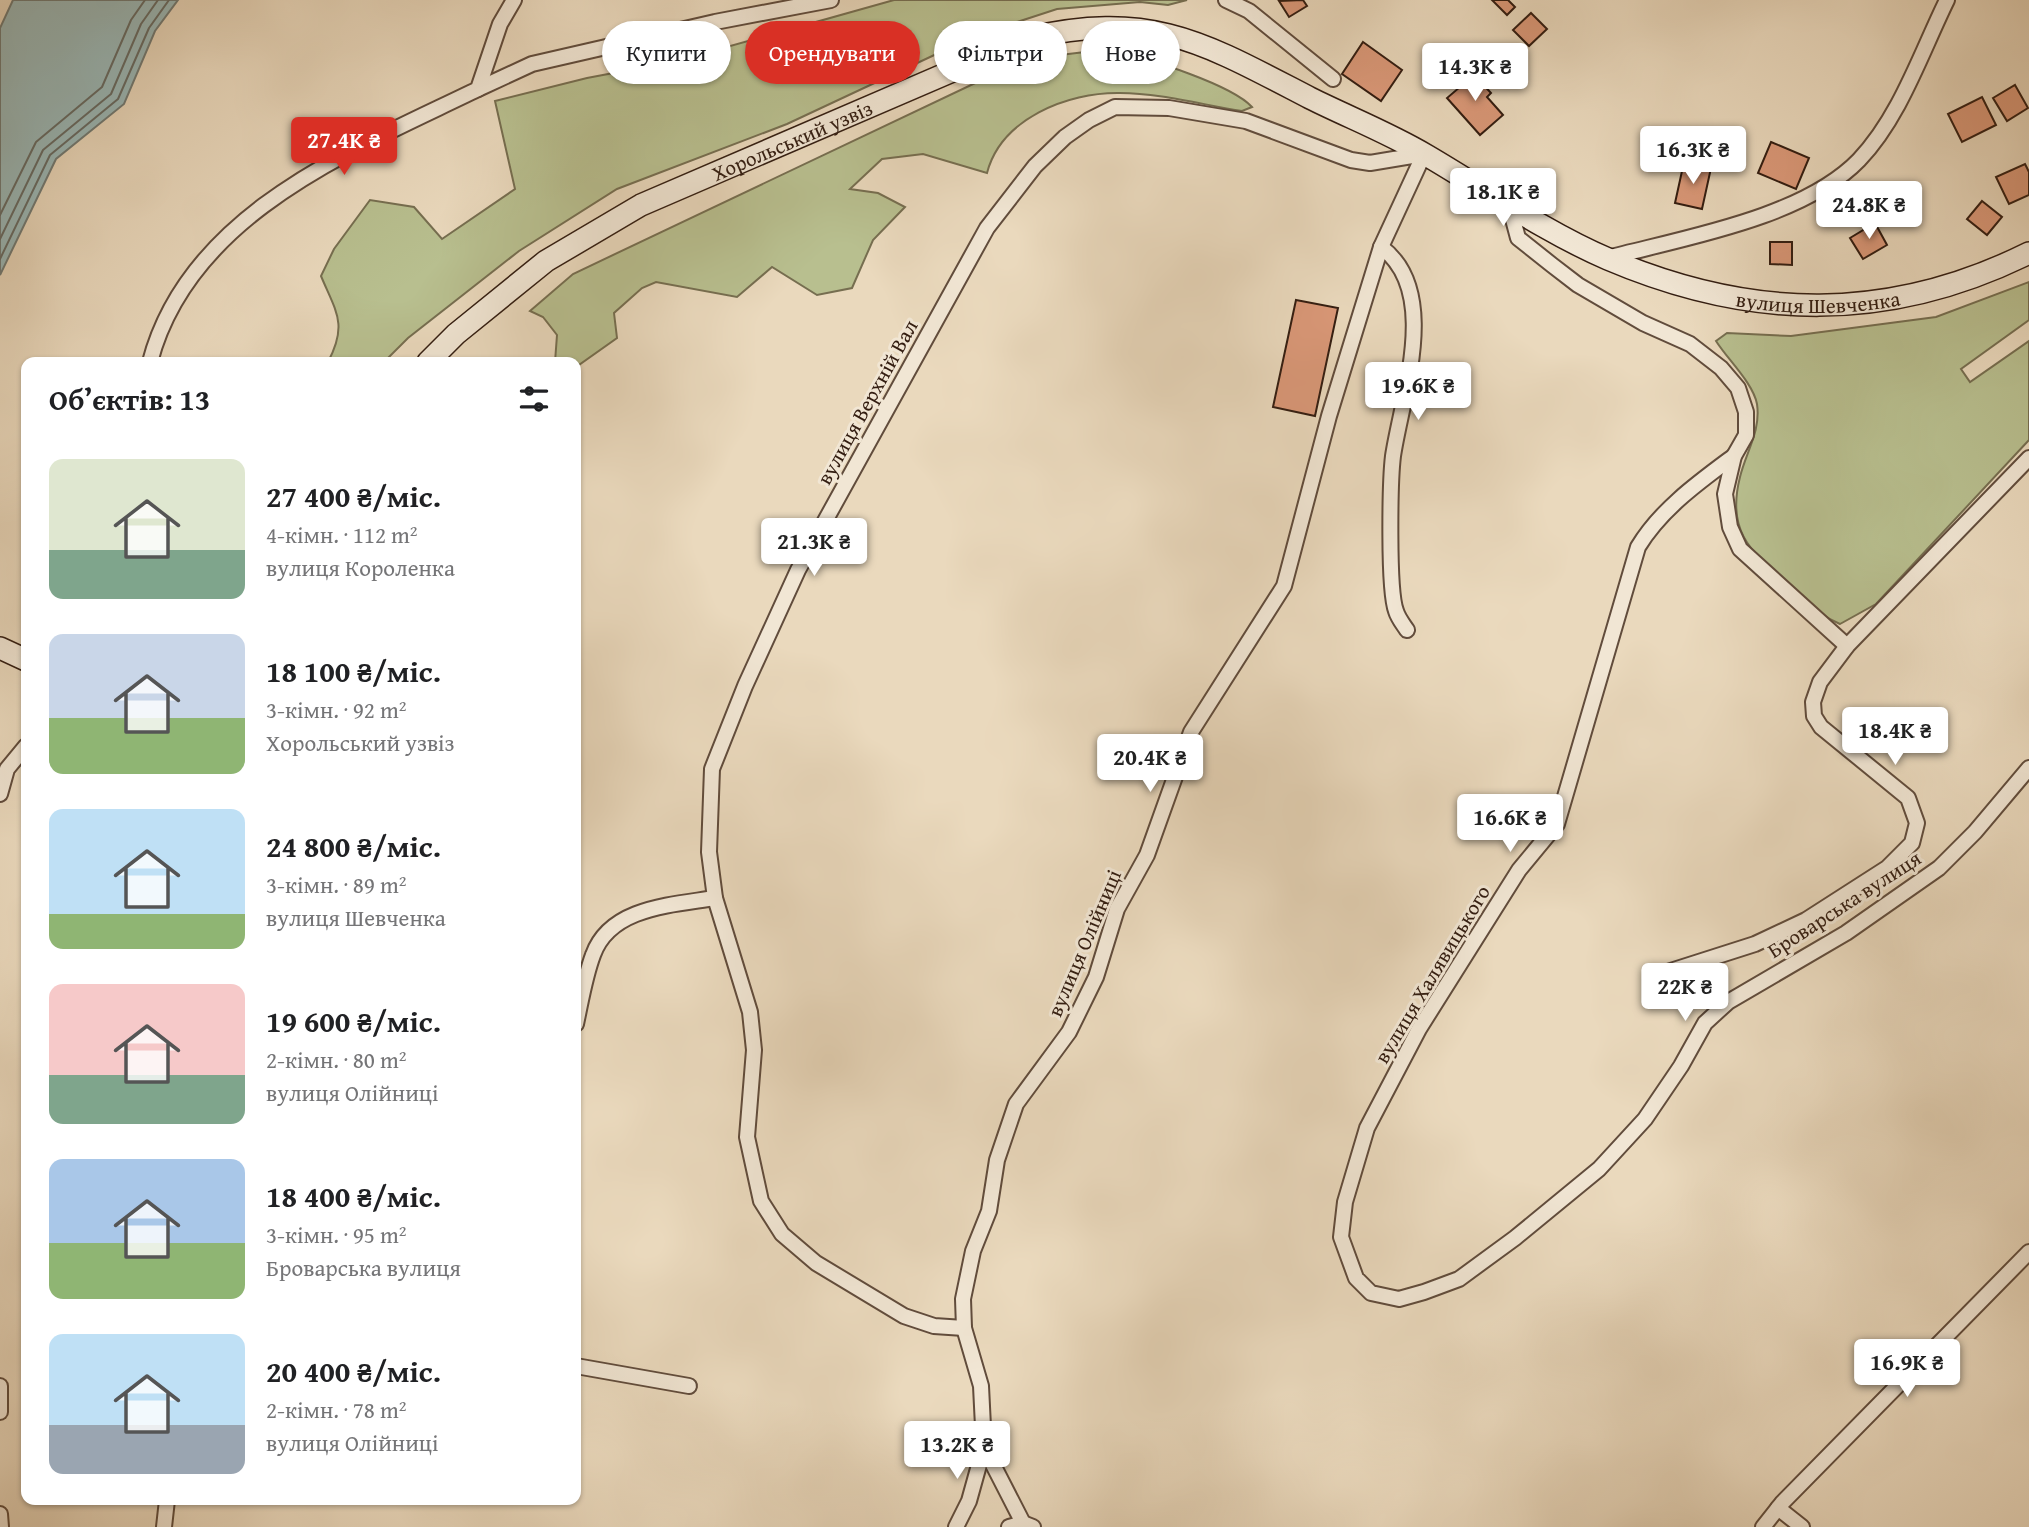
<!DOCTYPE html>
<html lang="uk">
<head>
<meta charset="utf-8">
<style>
	:root { --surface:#fff; --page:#f2f2f2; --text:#202124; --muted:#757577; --accent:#d93025 }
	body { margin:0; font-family:"Gentium Book Plus",serif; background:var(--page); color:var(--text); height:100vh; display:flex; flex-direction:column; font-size:26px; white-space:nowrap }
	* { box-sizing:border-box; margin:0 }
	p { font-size:23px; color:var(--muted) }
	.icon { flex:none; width:38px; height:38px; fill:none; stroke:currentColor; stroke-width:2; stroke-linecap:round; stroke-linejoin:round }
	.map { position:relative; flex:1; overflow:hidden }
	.drawer { position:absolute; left:21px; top:357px; width:560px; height:1148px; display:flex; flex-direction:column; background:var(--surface); border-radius:14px; box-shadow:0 2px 5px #0004 }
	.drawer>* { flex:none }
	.banner { position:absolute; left:602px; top:21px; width:665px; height:63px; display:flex; gap:14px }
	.price { position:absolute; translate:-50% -60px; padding:0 16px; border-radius:7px; background:#fff; color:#222; font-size:23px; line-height:46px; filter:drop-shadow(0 2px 4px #0008) }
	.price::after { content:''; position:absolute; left:50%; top:42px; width:21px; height:16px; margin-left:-10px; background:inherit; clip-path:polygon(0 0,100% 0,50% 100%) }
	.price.active { background:var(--accent); color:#fff }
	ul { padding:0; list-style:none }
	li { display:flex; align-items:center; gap:21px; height:175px; padding:0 28px }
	li span { display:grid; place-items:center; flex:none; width:196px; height:140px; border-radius:14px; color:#555 }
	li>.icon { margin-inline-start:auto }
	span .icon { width:84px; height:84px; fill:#fffc; stroke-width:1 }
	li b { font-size:30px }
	h2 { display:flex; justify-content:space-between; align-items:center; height:84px; padding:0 28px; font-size:30px }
	.chip { padding:0 24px; border-radius:32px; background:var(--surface); box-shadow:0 2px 5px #0004; font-size:24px; line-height:63px }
	.chip.active { background:var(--accent); color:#fff }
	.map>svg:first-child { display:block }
	.green { fill:#b8bf8f; stroke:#766e50; stroke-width:2 }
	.water { fill:#9ab9b9; stroke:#717b76; stroke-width:2 }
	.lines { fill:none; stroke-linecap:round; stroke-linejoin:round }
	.shore { stroke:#666b65; stroke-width:2 }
	.building { fill:#da9878; stroke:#331d11; stroke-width:2 }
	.minor-casing { stroke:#614c3c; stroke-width:18 }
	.secondary-casing { stroke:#331d11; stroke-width:24 }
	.minor { stroke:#f1e6d4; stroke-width:14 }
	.secondary { stroke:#f1e6d4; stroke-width:21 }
	.labels { text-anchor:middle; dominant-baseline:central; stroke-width:6; stroke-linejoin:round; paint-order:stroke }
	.street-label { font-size:21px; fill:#331d11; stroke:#f1e6d4 }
</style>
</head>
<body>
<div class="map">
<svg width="2029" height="1527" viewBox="0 0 2029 1527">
	<rect width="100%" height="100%" fill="#ead9bd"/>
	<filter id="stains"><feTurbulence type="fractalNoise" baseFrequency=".00286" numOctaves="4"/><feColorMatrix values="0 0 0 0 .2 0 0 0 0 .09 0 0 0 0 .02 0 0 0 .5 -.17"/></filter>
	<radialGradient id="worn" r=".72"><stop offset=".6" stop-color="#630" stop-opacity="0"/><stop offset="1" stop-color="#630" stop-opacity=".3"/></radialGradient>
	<!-- green -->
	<g class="green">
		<path d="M894,0H1187L1168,5L1140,2L1057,9L977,35L787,124L617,189L519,251L408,338L384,362H328C348,324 336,312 321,276L334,249L370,200L414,207L442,239L515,189L495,101L587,78L677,61Z"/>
		<path d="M1085,52C1095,52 1107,50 1117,52C1148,58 1232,85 1252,107L1242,111C1203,105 1160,93 1120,93C1067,92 1001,119 987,173L923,154L882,159L850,189L878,193L905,207L873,240L852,288L817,295L772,267L737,297L656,282L642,288L614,313L617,338L576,367V362H555L557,335L543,317L530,311L573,274L990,76L1035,58Z"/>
		<path d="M2029,282V320L1961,369L1970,382L2029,341V440L1876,604L1840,624C1820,616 1810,603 1794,589C1755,554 1725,536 1740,477C1746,452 1761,431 1757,404C1753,383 1728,360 1716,341L1727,333L1791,336L1936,317Z"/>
	</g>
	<!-- water -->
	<path class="water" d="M13,0H178L155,31L124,104L56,159L0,275V28Z"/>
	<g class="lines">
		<!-- shore -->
		<g class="shore">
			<path d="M0,215L36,142L102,87L131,20L145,0"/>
			<path d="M0,239L43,150L111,94L141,24L158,0"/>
			<path d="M0,259L50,155L118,99L149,28L169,0"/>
		</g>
	</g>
	<!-- building -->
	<g class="building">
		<path d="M1303,0L1307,6L1289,17L1279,1Z"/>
		<path d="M1492,0H1508L1515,7L1507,15Z"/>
		<path d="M1531,13L1547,29L1529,46L1513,30Z"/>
		<path d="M1363,42L1402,70L1381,101L1342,74Z"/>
		<path d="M1469,69L1491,93L1487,97L1503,115L1480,135L1447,98L1460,87L1455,81Z"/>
		<path d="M2015,85L2028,108L2007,121L1993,98Z"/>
		<path d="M1982,97L1996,125L1962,142L1948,114Z"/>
		<path d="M1771,142L1809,158L1796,189L1758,173Z"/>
		<path d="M1684,162L1711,168L1702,209L1675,203Z"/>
		<path d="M2025,164L2029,172V195L2009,204L1996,177Z"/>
		<path d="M1982,201L2002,217L1987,235L1967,219Z"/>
		<path d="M1875,223L1887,245L1863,259L1850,238Z"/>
		<path d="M1770,242H1792V265L1770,264Z"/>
		<path d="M1296,300L1338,308L1315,416L1273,407Z"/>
	</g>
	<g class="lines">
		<!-- minor casing -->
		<g class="minor-casing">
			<g id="minor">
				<path d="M1226,0L1249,11L1333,79"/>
				<path d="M478,89L532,64L715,22L831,0"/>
				<path d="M1510,208L1518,238L1552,265L1578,285L1643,323L1690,344L1721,368L1738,388L1746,412V435L1734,456L1725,494L1730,527L1740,549L1847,646"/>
				<path d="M1381,247C1441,291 1402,396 1393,456C1390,481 1388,590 1396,611C1398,618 1403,624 1407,630"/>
				<path d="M1607,258C1683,238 1803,218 1859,160C1900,117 1921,53 1947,0"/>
				<path d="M150,362C189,213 353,150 478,89L500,24L514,0"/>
				<path d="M1734,456C1699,482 1661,509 1638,547L1557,824L1519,870L1419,1029L1367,1128L1345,1202L1341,1237L1356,1278L1371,1293L1399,1299L1424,1292L1459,1279L1515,1238L1599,1169L1645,1119L1681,1066L1705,1023L1728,1002L1846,933L1939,868L1975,832L2029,768"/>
				<path d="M0,794L7,769L26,746"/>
				<path d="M1655,976L1755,944L1806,920L1887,868L1912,843L1917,823L1908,798L1821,727L1814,716L1813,702L1820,682L1847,646L2029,458"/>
				<path d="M576,1024C581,1001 585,976 593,955C610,907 672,905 715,898"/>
				<path d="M964,1328L934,1326L904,1316L816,1263L782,1234L761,1201L747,1137L754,1050L750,1012L715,898L709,852L712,769L745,686L798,570L987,228L1035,166L1065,137L1089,120L1115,107L1169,108L1246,121L1351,160L1370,163L1424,154"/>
				<path d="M576,1366L689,1386"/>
				<path d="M0,1386V1412"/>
				<path d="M984,1447L1023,1523L1033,1527"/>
				<path d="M1778,1508L1802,1527"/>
				<path d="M0,1514L1,1527"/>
				<path d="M164,1527L167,1500"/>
				<path d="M956,1527L969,1501L984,1447L981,1386L964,1328L963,1299L973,1251L989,1211L997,1160L1016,1104L1069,1032L1096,977L1117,909L1147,855L1191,732L1284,586L1329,416L1381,247L1424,154"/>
				<path d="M1009,1527L1023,1523"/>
				<path d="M1763,1527L1782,1503L2029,1252"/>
			</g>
		</g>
		<!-- secondary casing -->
		<g class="secondary-casing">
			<g id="secondary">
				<path id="s1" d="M428,362L456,334L546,261L641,205L1029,38C1152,10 1204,43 1310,98C1348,117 1389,133 1426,155C1486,190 1543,231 1608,259C1751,320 1888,323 2029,253"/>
				<path d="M0,648L26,660"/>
			</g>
		</g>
		<!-- minor -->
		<use href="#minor" class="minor"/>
		<!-- secondary -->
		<use href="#secondary" class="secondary"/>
	</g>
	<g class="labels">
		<!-- street labels -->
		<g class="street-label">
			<text stroke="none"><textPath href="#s1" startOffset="430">Хорольський узвіз</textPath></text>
			<text stroke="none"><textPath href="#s1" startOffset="1540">вулиця Шевченка</textPath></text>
			<text transform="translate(867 402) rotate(-61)">вулиця Верхній Вал</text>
			<text transform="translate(1844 904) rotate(-33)">Броварська вулиця</text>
			<text transform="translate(1084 943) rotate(-67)">вулиця Олійниці</text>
			<text transform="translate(1432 974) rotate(-59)">вулиця Халявицького</text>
		</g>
	</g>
	<rect width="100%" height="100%" filter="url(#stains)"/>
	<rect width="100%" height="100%" fill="url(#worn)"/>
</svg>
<b class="price" style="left:1475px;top:103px">14.3K ₴</b>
<b class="price active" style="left:344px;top:177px">27.4K ₴</b>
<b class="price" style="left:1693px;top:186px">16.3K ₴</b>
<b class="price" style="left:1503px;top:228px">18.1K ₴</b>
<b class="price" style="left:1869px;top:241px">24.8K ₴</b>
<b class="price" style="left:1418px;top:422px">19.6K ₴</b>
<b class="price" style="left:814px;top:578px">21.3K ₴</b>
<b class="price" style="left:1895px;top:767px">18.4K ₴</b>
<b class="price" style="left:1150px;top:794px">20.4K ₴</b>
<b class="price" style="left:1510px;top:854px">16.6K ₴</b>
<b class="price" style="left:1685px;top:1023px">22K ₴</b>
<b class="price" style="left:1907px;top:1399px">16.9K ₴</b>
<b class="price" style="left:957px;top:1481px">13.2K ₴</b>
<div class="banner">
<a class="chip">Купити</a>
<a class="chip active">Орендувати</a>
<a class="chip">Фільтри</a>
<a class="chip">Нове</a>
</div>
<section class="drawer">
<h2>Об’єктів: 13<svg class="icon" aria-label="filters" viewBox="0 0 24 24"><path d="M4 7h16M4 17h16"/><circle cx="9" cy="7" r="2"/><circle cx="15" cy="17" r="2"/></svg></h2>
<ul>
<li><span style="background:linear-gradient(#dfe7d0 65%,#7fa58c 0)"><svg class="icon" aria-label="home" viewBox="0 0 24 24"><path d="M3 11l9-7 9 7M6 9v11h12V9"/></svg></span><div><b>27 400 ₴/міс.</b><p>4-кімн. · 112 m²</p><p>вулиця Короленка</p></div></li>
<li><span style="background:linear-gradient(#c9d6e8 60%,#8fb573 0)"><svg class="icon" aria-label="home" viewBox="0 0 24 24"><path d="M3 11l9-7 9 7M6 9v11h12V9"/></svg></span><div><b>18 100 ₴/міс.</b><p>3-кімн. · 92 m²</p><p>Хорольський узвіз</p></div></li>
<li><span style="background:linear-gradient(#bfe0f5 75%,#8fb573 0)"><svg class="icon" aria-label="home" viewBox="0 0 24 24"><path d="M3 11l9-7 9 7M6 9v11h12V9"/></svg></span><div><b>24 800 ₴/міс.</b><p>3-кімн. · 89 m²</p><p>вулиця Шевченка</p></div></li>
<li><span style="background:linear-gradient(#f6c9c9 65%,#7fa58c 0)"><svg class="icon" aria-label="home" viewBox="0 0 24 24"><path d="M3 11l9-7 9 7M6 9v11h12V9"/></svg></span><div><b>19 600 ₴/міс.</b><p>2-кімн. · 80 m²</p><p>вулиця Олійниці</p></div></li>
<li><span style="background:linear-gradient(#a9c7e8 60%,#8fb573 0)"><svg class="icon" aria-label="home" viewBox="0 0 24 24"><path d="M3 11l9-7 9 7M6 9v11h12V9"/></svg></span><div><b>18 400 ₴/міс.</b><p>3-кімн. · 95 m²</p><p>Броварська вулиця</p></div></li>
<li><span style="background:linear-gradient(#bfe0f5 65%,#9aa5b1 0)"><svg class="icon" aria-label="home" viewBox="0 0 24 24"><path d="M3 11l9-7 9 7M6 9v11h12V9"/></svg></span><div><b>20 400 ₴/міс.</b><p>2-кімн. · 78 m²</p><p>вулиця Олійниці</p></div></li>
</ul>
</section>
</div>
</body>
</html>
